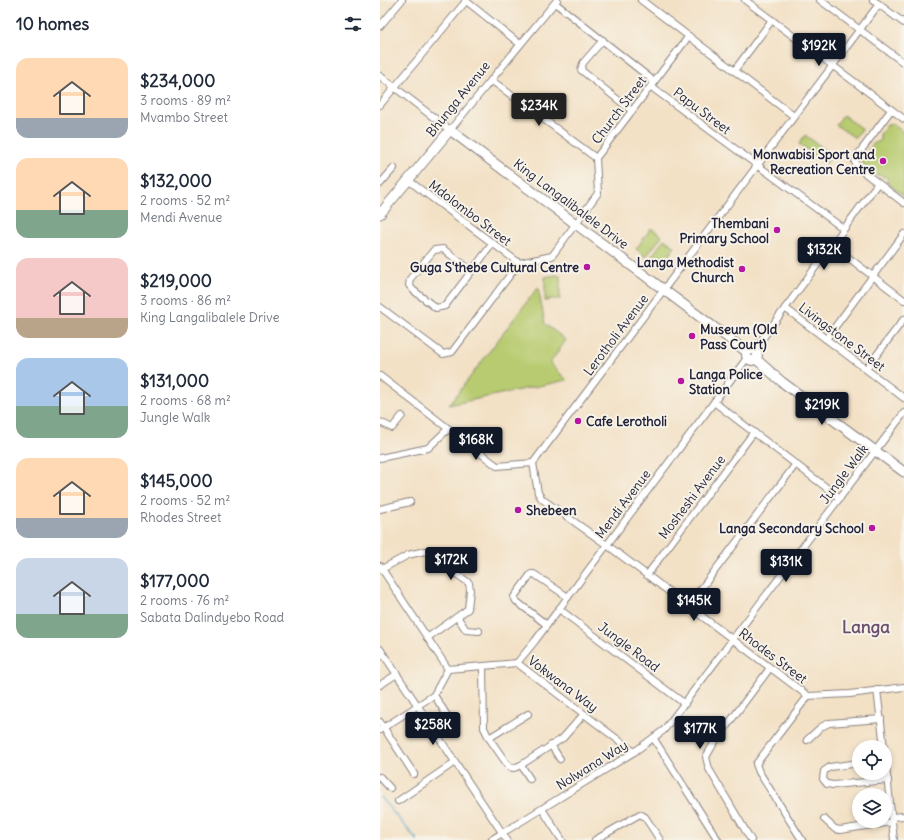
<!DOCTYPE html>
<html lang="en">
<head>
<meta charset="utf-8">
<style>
	:root { --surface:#fff; --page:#f6f6f7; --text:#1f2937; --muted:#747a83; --accent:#111827 }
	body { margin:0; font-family:Delius,sans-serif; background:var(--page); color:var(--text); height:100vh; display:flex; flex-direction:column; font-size:15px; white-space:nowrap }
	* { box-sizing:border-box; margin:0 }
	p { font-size:13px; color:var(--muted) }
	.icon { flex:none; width:22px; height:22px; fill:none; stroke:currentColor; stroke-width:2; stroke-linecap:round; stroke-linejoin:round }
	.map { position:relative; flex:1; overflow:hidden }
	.panel { display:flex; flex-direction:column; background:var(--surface); width:380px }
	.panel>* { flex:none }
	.fabs { position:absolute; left:472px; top:740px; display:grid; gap:8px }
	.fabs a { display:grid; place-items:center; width:40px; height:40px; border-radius:50%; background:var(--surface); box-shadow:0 2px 6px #0003; font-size:20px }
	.price { position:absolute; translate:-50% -34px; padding:0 9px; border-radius:4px; background:var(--accent); color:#fff; font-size:13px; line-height:26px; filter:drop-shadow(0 1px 2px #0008) }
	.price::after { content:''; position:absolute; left:50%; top:24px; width:12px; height:9px; margin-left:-6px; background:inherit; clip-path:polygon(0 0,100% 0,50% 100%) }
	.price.on { background:#222; color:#fff }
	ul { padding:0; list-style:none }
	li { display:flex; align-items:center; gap:12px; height:100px; padding:0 16px }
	li span { display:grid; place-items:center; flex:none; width:112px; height:80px; border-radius:12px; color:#555 }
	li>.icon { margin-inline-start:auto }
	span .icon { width:48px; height:48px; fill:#fffc; stroke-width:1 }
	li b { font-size:17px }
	h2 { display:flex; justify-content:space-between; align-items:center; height:48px; padding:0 16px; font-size:17px }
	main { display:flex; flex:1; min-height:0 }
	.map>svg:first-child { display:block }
	.green { fill:#b8cb6f; stroke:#6d7655 }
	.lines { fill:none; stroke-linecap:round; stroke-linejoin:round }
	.stream { stroke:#4da4ca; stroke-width:1.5 }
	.street-casing { stroke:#8a8280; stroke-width:8 }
	.secondary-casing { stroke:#8a8280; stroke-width:11 }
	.street { stroke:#fff; stroke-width:6 }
	.secondary { stroke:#fff; stroke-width:9 }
	.poi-dot { fill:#b5179e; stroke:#f7f3e8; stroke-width:1.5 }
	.labels { text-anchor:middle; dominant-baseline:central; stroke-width:4; stroke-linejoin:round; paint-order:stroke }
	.street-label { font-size:13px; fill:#22223b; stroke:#f7f3e8 }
	.poi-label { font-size:13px; font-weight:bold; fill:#22223b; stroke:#f7f3e8; text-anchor:end }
	.district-label { font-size:17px; font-weight:bold; fill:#6b506e; stroke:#f7f3e8 }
</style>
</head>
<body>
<main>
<section class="panel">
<h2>10 homes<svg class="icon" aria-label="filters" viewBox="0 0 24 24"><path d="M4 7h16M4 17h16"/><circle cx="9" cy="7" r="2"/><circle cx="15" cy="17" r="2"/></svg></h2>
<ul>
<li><span style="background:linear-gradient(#ffd9b3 75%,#9aa5b1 0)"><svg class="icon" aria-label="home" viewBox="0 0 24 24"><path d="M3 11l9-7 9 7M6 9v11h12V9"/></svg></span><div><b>$234,000</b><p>3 rooms · 89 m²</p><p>Mvambo Street</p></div></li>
<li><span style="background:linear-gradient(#ffd9b3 65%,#7fa58c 0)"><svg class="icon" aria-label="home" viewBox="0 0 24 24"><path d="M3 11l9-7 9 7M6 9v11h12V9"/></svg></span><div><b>$132,000</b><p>2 rooms · 52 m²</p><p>Mendi Avenue</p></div></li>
<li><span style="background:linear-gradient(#f6c9c9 75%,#b9a48a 0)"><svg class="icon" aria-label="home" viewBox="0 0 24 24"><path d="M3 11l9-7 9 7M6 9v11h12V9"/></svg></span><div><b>$219,000</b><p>3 rooms · 86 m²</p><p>King Langalibalele Drive</p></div></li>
<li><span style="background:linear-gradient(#a9c7e8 60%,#7fa58c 0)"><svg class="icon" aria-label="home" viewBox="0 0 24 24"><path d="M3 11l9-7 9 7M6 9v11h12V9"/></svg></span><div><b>$131,000</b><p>2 rooms · 68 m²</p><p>Jungle Walk</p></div></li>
<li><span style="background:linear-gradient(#ffd9b3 75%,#9aa5b1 0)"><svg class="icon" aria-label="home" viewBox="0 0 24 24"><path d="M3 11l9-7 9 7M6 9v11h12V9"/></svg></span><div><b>$145,000</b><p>2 rooms · 52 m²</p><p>Rhodes Street</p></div></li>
<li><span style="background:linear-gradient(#c9d6e8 70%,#7fa58c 0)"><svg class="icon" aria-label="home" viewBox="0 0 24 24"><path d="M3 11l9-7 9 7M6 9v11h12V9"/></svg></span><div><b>$177,000</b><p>2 rooms · 76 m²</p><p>Sabata Dalindyebo Road</p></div></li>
</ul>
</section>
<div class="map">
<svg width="524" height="840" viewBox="0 0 524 840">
	<rect width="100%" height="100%" fill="#f7f3e8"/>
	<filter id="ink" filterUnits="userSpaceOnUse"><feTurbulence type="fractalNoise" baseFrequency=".025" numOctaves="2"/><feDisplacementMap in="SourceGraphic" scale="8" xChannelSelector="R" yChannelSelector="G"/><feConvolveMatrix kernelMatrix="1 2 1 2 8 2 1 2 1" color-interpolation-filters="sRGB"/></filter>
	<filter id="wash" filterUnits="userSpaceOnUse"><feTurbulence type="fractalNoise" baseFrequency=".012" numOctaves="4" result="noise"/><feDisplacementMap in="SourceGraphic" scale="16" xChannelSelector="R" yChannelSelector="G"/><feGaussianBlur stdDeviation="0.9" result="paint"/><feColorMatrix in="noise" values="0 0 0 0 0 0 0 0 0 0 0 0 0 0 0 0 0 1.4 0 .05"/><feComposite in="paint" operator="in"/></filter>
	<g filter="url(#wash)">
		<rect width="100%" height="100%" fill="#f3e1c6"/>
		<!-- green -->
		<g class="green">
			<path d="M463,115L482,129L475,138L456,125Z"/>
			<path d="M513,124L524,133V196L506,182L508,180L506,176L503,177L501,175H496L483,164L482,159L493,144L500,141V134L507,125Z"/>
			<path d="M425,135L453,155L446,164L419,144Z"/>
			<path d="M271,228L282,236L266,257L256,249Z"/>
			<path d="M284,239L295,247L281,266L270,259Z"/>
			<path d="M176,275L180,276V299H168V301H165V277Z"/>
			<path d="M158,287L165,324L186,340L170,363L187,380L69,405Z"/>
		</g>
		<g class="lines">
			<!-- stream -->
			<path class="stream" d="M0,797L37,840"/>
		</g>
	</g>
	<g filter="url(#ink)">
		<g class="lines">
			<!-- street casing -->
			<g class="street-casing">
				<g id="street">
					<path d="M85,0L140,44"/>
					<path d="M261,0L415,117"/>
					<path d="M365,0L524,119"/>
					<path d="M440,0L524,63"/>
					<path d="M493,0L524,23"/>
					<path d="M175,3L270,78L274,89L464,229"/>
					<path d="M0,26L22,0"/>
					<path d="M223,40L203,63L201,70L252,111"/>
					<path d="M354,71L392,20"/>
					<path d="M0,76L70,130L177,0"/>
					<path d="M111,80L216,158"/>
					<path d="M0,105L86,1"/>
					<path d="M511,110L477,156L475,162L477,167L524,203"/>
					<path d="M28,180L139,263"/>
					<path d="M0,184L14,168"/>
					<path d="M452,245L524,300"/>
					<path d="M92,271L63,249L54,250L30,279L29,285L33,290L56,308L65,306L113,243"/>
					<path d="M0,307L63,354L72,352L139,263L172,256L218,193L216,158L309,36"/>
					<path d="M405,308L524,398"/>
					<path d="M446,339L524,234"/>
					<path d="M374,350L498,183"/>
					<path d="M486,369L524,319"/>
					<path d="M0,376L117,466L153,463"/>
					<path d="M334,402L460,498"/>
					<path d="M0,422L12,428L22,416"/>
					<path d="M0,458L48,448L68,429"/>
					<path d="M153,463L499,4"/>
					<path d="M153,463L158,493L162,499L227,545L428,696L470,694L524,687"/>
					<path d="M0,509L30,502"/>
					<path d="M0,566L68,669L137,663L254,752"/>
					<path d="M2,569L28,555L45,551L89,583L90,590L88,609L47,638"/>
					<path d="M267,575L374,432"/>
					<path d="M308,606L416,464"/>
					<path d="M179,609L305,704"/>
					<path d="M78,618L86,630L99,631"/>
					<path d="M167,625L136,601L134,597L151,574H154L188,597"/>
					<path d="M0,649L127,840"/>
					<path d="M137,663L155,641L367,358"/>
					<path d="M103,667L104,728L109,738L129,767L134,768L141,765L183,738L204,714"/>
					<path d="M68,669L54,695L68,717"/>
					<path d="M0,685L17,674"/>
					<path d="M497,690L504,747"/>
					<path d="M0,722L34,774"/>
					<path d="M0,730L54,695"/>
					<path d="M109,738L148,714"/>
					<path d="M274,739L338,840"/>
					<path d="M427,740L441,727L449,723L501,719"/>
					<path d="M171,745L180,759"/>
					<path d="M505,757L514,840"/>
					<path d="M479,763L450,767L444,771L443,779L447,784L453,785L508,780"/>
					<path d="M141,765L150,779"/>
					<path d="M0,777L10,788"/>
					<path d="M18,801L75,762"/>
					<path d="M162,809L182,840"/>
					<path d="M511,817L524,816"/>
					<path d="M444,819L455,829L460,830L512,822"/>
					<path d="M111,840L254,752L284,730L524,413"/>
					<path d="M215,840L260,814L265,817L280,840"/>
					<path d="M371,840L329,769L326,757L334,743L390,668"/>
					<path d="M422,840L379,772L376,764L428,696"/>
				</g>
			</g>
			<!-- secondary casing -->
			<g class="secondary-casing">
				<g id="secondary">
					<path d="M0,214L70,130L367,352"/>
					<circle cx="372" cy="355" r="5.5"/>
					<path d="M376,359L402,382L524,472"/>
				</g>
			</g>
			<!-- street -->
			<use href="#street" class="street"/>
			<!-- secondary -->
			<use href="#secondary" class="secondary"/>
		</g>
	</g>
	<!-- markers -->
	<g class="poi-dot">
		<circle cx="503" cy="161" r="4"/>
		<circle cx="397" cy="230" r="4"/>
		<circle cx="207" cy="267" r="4"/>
		<circle cx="362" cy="269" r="4"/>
		<circle cx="312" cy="336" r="4"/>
		<circle cx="301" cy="381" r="4"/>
		<circle cx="198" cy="421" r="4"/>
		<circle cx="138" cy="510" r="4"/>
		<circle cx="492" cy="528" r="4"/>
	</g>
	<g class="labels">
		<!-- street labels -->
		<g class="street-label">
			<text transform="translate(78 99) rotate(-51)">Bhunga Avenue</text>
			<text transform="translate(239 110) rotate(-53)">Church Street</text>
			<text transform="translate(322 111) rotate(37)">Papu Street</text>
			<text transform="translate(191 204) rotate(37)">King Langalibalele Drive</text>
			<text transform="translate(90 213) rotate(37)">Mdolombo Street</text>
			<text transform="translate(236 335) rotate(-53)">Lerotholi Avenue</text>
			<text transform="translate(462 337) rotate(37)">Livingstone Street</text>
			<text transform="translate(464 474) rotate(-53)">Jungle Walk</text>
			<text transform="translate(312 497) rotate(-53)">Mosheshi Avenue</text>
			<text transform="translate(243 504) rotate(-53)">Mendi Avenue</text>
			<text transform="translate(249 647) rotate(37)">Jungle Road</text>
			<text transform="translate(393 656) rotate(37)">Rhodes Street</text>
			<text transform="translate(183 684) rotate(37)">Vokwana Way</text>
			<text transform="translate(212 765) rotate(-32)">Nolwana Way</text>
		</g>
		<!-- poi labels -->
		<g class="poi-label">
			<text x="495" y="154">Monwabisi Sport and<tspan x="495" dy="15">Recreation Centre</tspan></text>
			<text x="389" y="223">Thembani<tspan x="389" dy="15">Primary School</tspan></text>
			<text x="354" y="262">Langa Methodist<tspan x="354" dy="15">Church</tspan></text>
			<text x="199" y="267">Guga S'thebe Cultural Centre</text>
			<text x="320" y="329" text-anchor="start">Museum (Old<tspan x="320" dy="15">Pass Court)</tspan></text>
			<text x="309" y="374" text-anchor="start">Langa Police<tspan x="309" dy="15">Station</tspan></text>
			<text x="206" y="421" text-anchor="start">Cafe Lerotholi</text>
			<text x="146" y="510" text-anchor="start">Shebeen</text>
			<text x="484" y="528">Langa Secondary School</text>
		</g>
		<!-- district labels -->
		<g class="district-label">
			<text x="486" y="627">Langa</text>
		</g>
	</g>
</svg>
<div class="fabs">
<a><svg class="icon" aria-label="locate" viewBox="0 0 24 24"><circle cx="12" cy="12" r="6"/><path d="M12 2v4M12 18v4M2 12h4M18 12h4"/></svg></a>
<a><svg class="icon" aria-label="layers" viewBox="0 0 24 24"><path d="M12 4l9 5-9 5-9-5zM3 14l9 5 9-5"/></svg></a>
</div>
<b class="price" style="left:439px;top:67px">$192K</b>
<b class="price on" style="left:159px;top:127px">$234K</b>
<b class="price" style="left:444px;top:271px">$132K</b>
<b class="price" style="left:442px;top:426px">$219K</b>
<b class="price" style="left:96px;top:461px">$168K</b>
<b class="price" style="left:71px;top:581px">$172K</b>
<b class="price" style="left:406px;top:583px">$131K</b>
<b class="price" style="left:314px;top:622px">$145K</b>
<b class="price" style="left:53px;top:746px">$258K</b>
<b class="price" style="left:320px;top:750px">$177K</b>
</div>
</main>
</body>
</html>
